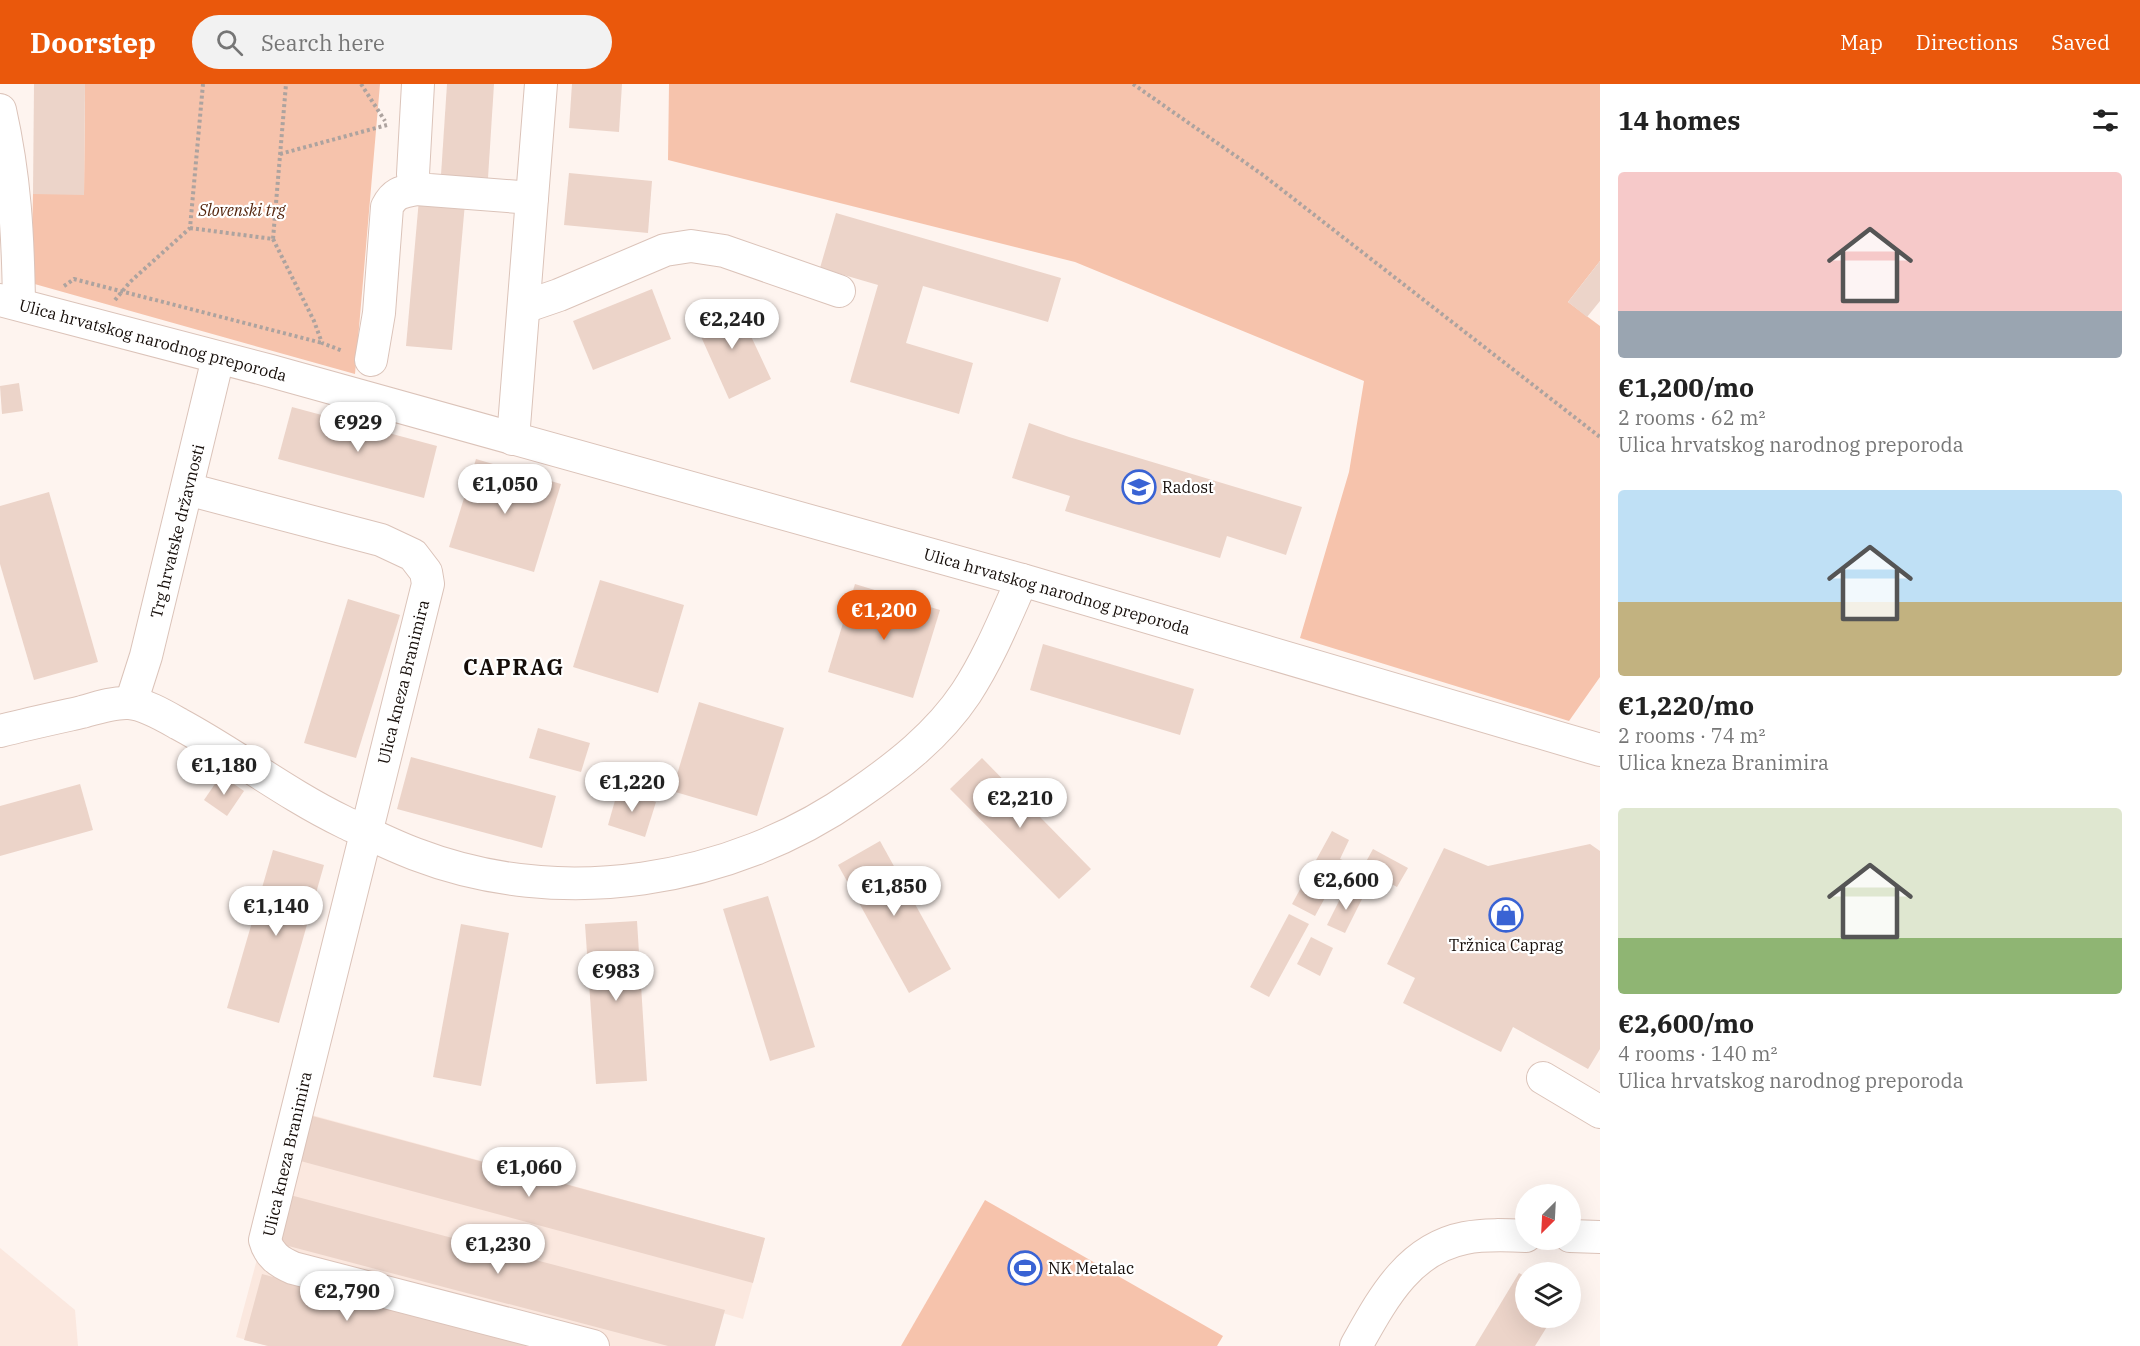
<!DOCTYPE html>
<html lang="en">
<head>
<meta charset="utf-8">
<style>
	:root { --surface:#fff; --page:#f2f2f2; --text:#222; --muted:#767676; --accent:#ea580c }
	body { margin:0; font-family:"IBM Plex Serif",serif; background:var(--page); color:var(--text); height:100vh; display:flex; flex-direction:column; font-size:22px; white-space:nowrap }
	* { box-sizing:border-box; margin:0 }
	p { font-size:20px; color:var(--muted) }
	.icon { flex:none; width:33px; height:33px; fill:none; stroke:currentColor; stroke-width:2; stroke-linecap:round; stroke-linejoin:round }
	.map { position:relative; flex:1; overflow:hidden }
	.sheet { display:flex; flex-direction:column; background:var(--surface); width:540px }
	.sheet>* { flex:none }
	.needle { width:39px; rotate:204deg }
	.tools { position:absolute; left:1515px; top:1100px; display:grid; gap:12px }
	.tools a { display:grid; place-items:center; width:66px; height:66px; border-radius:50%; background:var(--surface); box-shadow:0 6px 24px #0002; font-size:30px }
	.price { position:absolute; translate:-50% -51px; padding:0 14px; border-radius:21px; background:#fff; color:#222; font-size:20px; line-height:39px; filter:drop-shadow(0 2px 3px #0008) }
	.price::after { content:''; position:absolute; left:50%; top:36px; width:18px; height:14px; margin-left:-9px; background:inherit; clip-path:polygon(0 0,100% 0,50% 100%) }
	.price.current { background:var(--accent); color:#fff }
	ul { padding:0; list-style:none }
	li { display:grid; align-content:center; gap:12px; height:318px; padding:0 18px }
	li span { display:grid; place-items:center; height:186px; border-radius:6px; color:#555 }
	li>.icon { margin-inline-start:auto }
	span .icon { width:108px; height:108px; fill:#fffc; stroke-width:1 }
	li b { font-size:26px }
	h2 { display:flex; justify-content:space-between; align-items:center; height:72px; padding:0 18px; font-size:26px }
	header { display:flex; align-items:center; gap:36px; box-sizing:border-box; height:84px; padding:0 30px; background:var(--accent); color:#fff }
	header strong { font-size:28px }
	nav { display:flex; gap:33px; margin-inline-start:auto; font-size:21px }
	.search { width:420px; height:54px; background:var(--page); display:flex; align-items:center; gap:15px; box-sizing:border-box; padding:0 21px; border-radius:33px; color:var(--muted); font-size:22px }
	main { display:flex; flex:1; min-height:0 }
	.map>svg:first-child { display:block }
	.built { fill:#fbe8df }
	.green { fill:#f6c3ac }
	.building { fill:#ecd4c9 }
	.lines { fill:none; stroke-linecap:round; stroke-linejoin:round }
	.minor-casing { stroke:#dbc3b9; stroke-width:34 }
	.path { stroke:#ada39f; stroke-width:4; stroke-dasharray:3 3; stroke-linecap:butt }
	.minor { stroke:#fff; stroke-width:32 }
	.labels { text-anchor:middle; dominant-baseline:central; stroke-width:4.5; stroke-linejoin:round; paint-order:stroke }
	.park-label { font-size:16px; font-style:italic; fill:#54250d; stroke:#fff }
	.street-label { font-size:16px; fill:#150d09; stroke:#fff }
	.poi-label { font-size:16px; fill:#150d09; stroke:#fff; text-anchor:start }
	.district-label { font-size:22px; font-weight:bold; letter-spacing:1.5px; fill:#150d09; stroke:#fff }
</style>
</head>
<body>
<header>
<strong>Doorstep</strong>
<div class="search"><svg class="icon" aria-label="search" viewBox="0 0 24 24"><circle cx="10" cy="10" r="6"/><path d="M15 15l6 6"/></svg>Search here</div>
<nav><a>Map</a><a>Directions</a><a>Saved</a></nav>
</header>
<main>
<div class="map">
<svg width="1600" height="1262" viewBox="0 0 1600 1262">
	<rect width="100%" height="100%" fill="#fef4ef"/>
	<!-- built -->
	<g class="built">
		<path d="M297,1027L765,1154L743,1235L719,1228L710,1262H268L236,1253Z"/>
		<path d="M0,1164L75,1226L78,1262H0Z"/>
	</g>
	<!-- green -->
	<g class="green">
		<path d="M85,0H380L355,290L31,199L33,110H84Z"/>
		<path d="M669,0H1600V177L1568,218L1600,242V593L1569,637L1300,554L1349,388L1364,297L1075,178L668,76Z"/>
		<path d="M985,1116L1223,1252L1217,1262H901Z"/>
	</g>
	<!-- building -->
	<g class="building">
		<path d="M34,0H85L84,111L33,110Z"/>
		<path d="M447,0H494L488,94L441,91Z"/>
		<path d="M572,0H622L619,48L569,44Z"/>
		<path d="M569,89L652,97L648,149L564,141Z"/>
		<path d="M419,115L465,119L452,266L406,262Z"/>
		<path d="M836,129L1061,194L1048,238L923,202L906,259L973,279L959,330L850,298L878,201L820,184Z"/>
		<path d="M1600,177V217L1587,233L1568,218Z"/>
		<path d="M652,205L671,255L593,286L573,237Z"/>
		<path d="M735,218L771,295L729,315L694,237Z"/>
		<path d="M19,299L23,327L2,330L0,302Z"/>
		<path d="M292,323L437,362L424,414L278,375Z"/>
		<path d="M1029,339L1069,353L1302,423L1286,471L1227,452L1220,474L1065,427L1070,412L1012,394Z"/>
		<path d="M476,375L561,400L534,488L449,463Z"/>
		<path d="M49,408L98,578L34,596L0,480V422Z"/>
		<path d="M600,496L684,521L658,609L573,583Z"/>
		<path d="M855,500L940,526L913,614L828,588Z"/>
		<path d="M348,515L400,531L356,674L304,659Z"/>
		<path d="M1043,560L1194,605L1180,651L1030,606Z"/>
		<path d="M699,618L784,644L757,732L672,707Z"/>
		<path d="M538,644L590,659L581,688L529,674Z"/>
		<path d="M411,673L556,712L542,764L397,725Z"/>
		<path d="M982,674L1091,785L1059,815L950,705Z"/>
		<path d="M221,691L244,707L227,732L204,716Z"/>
		<path d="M80,700L93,746L0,772V722Z"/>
		<path d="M618,706L656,718L645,753L608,741Z"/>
		<path d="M1332,747L1349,756L1340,775L1345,777L1315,832L1292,820Z"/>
		<path d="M880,757L951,885L909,909L838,781Z"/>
		<path d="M1590,760L1600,767V965L1588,985L1513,943L1501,968L1403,919L1415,894L1387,880L1444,764L1488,782Z"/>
		<path d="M1373,765L1408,784L1397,803L1377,792L1371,804L1356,796Z"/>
		<path d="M273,766L324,781L279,939L227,924Z"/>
		<path d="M1353,803L1365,809L1345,849L1327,841L1341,813L1346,816Z"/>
		<path d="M768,812L815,963L770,977L723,825Z"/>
		<path d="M1289,830L1309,840L1269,913L1250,903Z"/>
		<path d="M637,837L647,997L596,1000L585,840Z"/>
		<path d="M461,840L509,849L481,1002L433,993Z"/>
		<path d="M1311,853L1333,864L1320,892L1297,880Z"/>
		<path d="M305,1030L765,1154L753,1199L293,1075Z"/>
		<path d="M290,1111L725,1226L715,1262H668L277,1159Z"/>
		<path d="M1519,1189L1526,1193V1233H1553L1535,1262H1475Z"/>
		<path d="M262,1190L531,1261V1262H268L244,1256Z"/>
	</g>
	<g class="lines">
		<!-- minor casing -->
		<g class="minor-casing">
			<g id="minor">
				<path d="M418,0L413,90L416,105L532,114"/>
				<path d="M0,26C15,93 18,151 19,220"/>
				<path d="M0,216L271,287L1022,496L1600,666"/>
				<path d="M524,223L559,211L665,166L691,162L724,167L839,207"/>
				<path d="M371,276L379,229L387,123C394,109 401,108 416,105"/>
				<path d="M513,355L541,0"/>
				<path d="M187,405L381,456L413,471L426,488L428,500L265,1156C269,1171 279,1178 293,1184L593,1262"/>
				<path d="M131,619L146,572L218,274"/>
				<path d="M0,647C27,640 55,634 82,628C96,624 114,618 129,619C145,620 165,632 179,640C235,670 286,710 344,738C367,749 391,761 415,770C561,826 730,799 856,711C897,683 938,651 966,609C989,574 1005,534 1022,496"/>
				<path d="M1543,994L1600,1028"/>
				<path d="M1570,1152L1600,1153"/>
				<path d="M1356,1262C1382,1216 1408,1165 1465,1154C1484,1150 1506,1151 1526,1152"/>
			</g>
		</g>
		<!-- path -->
		<g class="path">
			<path d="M361,0L385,37"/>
			<path d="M1133,0L1263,91L1600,353"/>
			<path d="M280,70L387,41"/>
			<path d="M190,144L273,155L286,0"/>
			<path d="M273,155L314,237L322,259L343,267"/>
			<path d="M64,202L74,195L322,259"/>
			<path d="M115,216L130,198L190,144L203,0"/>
		</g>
		<!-- minor -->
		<use href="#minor" class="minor"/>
	</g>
	<!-- icons -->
	<defs>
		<g id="school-ring" transform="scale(1.725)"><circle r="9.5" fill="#fff" stroke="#3963d4" stroke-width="1.5"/><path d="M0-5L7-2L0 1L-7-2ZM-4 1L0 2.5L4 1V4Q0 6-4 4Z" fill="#3963d4"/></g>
		<g id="shop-ring" transform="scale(1.725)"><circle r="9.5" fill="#fff" stroke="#3963d4" stroke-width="1.5"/><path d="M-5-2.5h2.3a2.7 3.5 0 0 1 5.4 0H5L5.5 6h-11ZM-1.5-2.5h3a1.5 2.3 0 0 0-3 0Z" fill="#3963d4"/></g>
		<g id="stadium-ring" transform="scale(1.725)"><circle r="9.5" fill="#fff" stroke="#3963d4" stroke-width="1.5"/><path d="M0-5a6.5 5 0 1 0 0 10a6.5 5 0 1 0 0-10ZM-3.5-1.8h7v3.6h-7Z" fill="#3963d4"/></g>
	</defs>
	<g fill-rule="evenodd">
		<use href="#school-ring" x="1139" y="403"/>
		<use href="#shop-ring" x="1506" y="831"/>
		<use href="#stadium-ring" x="1025" y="1184"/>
	</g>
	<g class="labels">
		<!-- park labels -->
		<g class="park-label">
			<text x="242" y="126">Slovenski trg</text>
		</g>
		<!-- street labels -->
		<g class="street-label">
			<text transform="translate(153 256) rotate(15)">Ulica hrvatskog narodnog preporoda</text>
			<text transform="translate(177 447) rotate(-76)">Trg hrvatske državnosti</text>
			<text transform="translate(1057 507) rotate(16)">Ulica hrvatskog narodnog preporoda</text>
			<text transform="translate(403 598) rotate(-76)">Ulica kneza Branimira</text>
			<text transform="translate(287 1070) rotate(-77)">Ulica kneza Branimira</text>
		</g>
		<!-- poi labels -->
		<g class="poi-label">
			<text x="1162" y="403">Radost</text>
			<text x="1506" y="861" text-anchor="middle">Tržnica Caprag</text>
			<text x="1048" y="1184">NK Metalac</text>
		</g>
		<!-- district labels -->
		<g class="district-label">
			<text x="514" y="582">CAPRAG</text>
		</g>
	</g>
</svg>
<div class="tools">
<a><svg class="needle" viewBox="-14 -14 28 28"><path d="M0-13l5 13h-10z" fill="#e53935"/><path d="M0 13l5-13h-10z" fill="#767676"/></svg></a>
<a><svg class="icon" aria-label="layers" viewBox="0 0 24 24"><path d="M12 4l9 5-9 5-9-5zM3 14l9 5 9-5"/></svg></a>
</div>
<b class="price" style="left:732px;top:266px">€2,240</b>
<b class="price" style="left:358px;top:369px">€929</b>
<b class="price" style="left:505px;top:431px">€1,050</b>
<b class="price current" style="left:884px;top:557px">€1,200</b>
<b class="price" style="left:224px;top:712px">€1,180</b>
<b class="price" style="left:632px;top:729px">€1,220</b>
<b class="price" style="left:1020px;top:745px">€2,210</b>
<b class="price" style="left:1346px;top:827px">€2,600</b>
<b class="price" style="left:894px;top:833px">€1,850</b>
<b class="price" style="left:276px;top:853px">€1,140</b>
<b class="price" style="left:616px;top:918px">€983</b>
<b class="price" style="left:529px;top:1114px">€1,060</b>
<b class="price" style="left:498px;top:1191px">€1,230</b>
<b class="price" style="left:347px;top:1238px">€2,790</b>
</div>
<section class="sheet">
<h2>14 homes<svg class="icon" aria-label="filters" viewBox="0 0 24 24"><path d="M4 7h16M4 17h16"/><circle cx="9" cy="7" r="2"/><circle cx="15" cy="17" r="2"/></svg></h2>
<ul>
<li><span style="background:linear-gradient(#f6c9c9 75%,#9aa5b1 0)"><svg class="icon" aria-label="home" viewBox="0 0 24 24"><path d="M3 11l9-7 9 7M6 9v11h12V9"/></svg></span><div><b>€1,200/mo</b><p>2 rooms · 62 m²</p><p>Ulica hrvatskog narodnog preporoda</p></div></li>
<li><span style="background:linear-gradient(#bfe0f5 60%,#c2b280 0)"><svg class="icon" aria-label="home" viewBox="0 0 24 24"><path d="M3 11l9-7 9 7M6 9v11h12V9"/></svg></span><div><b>€1,220/mo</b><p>2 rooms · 74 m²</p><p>Ulica kneza Branimira</p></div></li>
<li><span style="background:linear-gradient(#dfe7d0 70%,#8fb573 0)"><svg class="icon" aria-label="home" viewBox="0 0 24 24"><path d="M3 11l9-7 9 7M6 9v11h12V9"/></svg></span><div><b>€2,600/mo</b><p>4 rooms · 140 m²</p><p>Ulica hrvatskog narodnog preporoda</p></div></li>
</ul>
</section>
</main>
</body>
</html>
